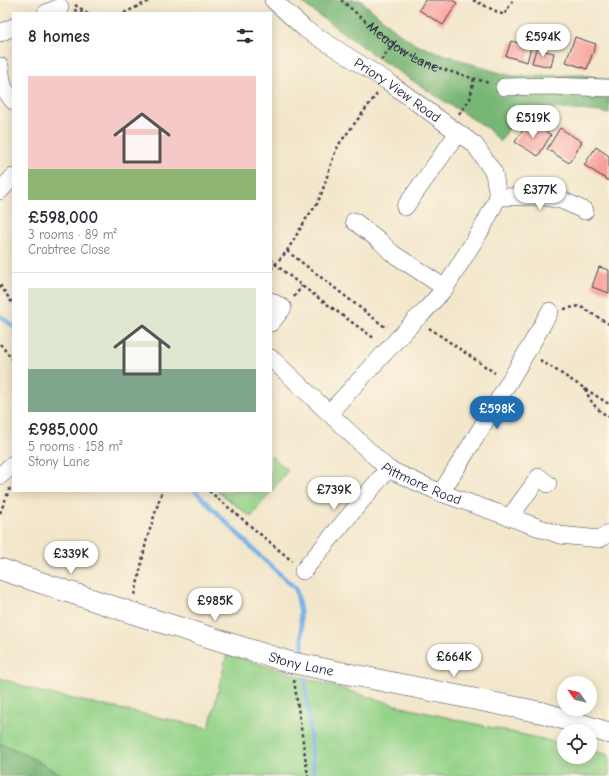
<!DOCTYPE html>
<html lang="en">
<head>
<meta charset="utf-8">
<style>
	:root { --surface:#fff; --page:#f2f2f3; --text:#2b2b33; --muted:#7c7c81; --line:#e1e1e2; --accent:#1f6fb2 }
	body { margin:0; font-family:"Comic Neue",sans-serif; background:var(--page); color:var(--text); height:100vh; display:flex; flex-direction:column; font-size:15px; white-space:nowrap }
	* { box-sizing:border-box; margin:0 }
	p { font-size:13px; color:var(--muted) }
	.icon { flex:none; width:22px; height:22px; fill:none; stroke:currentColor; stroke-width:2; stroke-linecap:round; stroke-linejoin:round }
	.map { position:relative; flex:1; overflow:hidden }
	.side { position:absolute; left:12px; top:12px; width:260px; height:480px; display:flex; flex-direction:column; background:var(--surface); border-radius:0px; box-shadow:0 2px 10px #0003 }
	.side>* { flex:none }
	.needle { width:26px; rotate:304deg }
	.tools { position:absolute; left:557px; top:676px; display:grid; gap:8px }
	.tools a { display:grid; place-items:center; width:40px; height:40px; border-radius:50%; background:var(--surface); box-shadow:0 2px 10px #0003; font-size:20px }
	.price { position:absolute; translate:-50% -34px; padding:0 9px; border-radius:14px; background:#fff; color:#222; font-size:13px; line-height:26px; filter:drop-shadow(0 1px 2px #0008) }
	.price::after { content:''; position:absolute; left:50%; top:24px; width:12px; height:9px; margin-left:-6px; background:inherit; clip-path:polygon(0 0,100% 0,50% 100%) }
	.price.current { background:var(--accent); color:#fff }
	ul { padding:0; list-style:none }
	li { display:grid; align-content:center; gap:8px; height:212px; padding:0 16px }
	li+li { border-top:1px solid var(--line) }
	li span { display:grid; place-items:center; height:124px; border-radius:0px; color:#555 }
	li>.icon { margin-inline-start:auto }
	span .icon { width:72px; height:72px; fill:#fffc; stroke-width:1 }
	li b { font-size:17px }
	h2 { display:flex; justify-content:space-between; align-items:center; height:48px; padding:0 16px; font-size:17px }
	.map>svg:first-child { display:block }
	.green { fill:#94d389; stroke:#5b7a62 }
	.forest { fill:#77b575; stroke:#4c6c58 }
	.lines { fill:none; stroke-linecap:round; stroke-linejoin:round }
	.stream { stroke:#77b1e7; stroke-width:4.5 }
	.building { fill:#f79e98 }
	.minor-casing { stroke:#414051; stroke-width:18 }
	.major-casing { stroke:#414051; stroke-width:22 }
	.path { stroke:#414051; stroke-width:2.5; stroke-dasharray:3 3; stroke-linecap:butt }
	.minor { stroke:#fff; stroke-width:17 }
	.major { stroke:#fff; stroke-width:21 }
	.labels { text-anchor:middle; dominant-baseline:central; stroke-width:3.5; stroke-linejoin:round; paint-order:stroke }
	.street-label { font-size:14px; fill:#22223b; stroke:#fcf5e5 }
</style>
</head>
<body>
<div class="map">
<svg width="609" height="776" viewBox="0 0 609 776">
	<rect width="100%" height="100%" fill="#fcf5e5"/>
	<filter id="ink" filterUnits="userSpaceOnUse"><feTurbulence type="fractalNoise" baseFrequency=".025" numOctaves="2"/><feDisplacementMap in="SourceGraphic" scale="8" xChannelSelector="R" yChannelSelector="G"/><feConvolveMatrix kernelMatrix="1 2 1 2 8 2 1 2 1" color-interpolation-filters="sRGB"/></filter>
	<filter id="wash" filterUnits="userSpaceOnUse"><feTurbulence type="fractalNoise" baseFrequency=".012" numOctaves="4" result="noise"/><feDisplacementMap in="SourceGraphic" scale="16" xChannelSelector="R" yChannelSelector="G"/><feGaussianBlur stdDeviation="0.9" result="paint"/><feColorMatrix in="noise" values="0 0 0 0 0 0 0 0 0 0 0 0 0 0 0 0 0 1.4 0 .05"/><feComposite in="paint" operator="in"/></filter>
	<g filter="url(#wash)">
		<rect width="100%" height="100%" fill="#f3e7cb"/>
		<!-- green -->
		<g class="green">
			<path d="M271,456L288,470L251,517L217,491H271Z"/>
			<path d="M227,654L406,708L564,744V757H590V750L609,755V776H0V678L41,692L209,728Z"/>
		</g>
		<!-- forest -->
		<g class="forest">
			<path d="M299,0H360L398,32L416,45L493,71L513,76L583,75L609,80V114L601,112L524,106L500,142L487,128L450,105L381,60L310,9Z"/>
			<path d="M0,743L21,752L64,776H0Z"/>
		</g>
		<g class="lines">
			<!-- stream -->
			<g class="stream">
				<path d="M0,316L13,326"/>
				<path d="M195,491L258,554L296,589L300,610L303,651"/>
				<path d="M305,678L314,776"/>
			</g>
		</g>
		<g id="blocks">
			<!-- building -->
			<g class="building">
				<path d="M425,0H452L457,3L443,25L419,10Z"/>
				<path d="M575,37L596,44L587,69L566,62Z"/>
				<path d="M511,41L531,47L527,62L506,56Z"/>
				<path d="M536,49L554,53L551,67L532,63Z"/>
				<path d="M529,121L551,135L538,156L515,142Z"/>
				<path d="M560,128L582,142L569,163L547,149Z"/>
				<path d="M596,147L609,156V181L584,165Z"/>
				<path d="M599,267L609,270V293L592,287Z"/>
			</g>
		</g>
	</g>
	<g filter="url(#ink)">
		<use href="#blocks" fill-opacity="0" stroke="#414051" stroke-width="1"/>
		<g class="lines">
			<!-- minor casing -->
			<g class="minor-casing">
				<g id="minor">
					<path id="s2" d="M273,0L305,29L387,81L475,145L494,173L498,197L484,225L445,288L423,313L416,319L329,413"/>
					<path d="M46,13L60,7"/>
					<path d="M0,33L13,27"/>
					<path d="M0,66L3,87L13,101"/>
					<path d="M504,87L548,86L609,88"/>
					<path d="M0,191L13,177"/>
					<path d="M498,197L540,196L564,201L585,211"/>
					<path d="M405,207L458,133"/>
					<path d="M354,221L380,241L392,253L445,288"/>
					<path d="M271,301L283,308L271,323"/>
					<path id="s3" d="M271,358L388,469L441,493L560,535L600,539L609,533"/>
					<path d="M0,476L13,464"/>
					<path d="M441,493C478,433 516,373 550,311"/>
					<path d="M510,517L539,477L548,484"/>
					<path d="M303,571L388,469"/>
				</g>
			</g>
			<!-- major casing -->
			<g class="major-casing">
				<g id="major">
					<path id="s4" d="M0,569L132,613L289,662L544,713L609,733"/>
				</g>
			</g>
			<!-- path -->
			<g class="path">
				<path id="s1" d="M341,0C365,20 388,43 416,58C439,70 464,75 489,83"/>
				<path d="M473,0L504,15L513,0"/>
				<path d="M75,5L88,13"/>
				<path d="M74,10L84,13"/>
				<path d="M124,13L151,0"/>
				<path d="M381,60L394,44"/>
				<path d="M459,114L470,99L474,78"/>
				<path d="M287,251L385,327L387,326"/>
				<path d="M271,259L275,264L302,286L375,339"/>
				<path d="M271,269L287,251L306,219L317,204L322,192L334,155L339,144L377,94"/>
				<path d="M0,285L13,304"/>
				<path d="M294,297L302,286"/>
				<path d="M564,309L580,306L609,324"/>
				<path d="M429,328L495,373"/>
				<path d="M0,344L13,360"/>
				<path d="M540,360L609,404"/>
				<path d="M585,389C592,404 595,408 609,417"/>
				<path d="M209,491L292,561"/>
				<path d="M0,513L10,488"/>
				<path d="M135,595L146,542L162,491"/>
				<path d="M294,680L308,776"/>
			</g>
			<!-- minor -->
			<use href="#minor" class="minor"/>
			<!-- major -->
			<use href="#major" class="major"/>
		</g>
	</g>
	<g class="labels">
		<!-- street labels -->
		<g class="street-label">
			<text stroke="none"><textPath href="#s1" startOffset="78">Meadow Lane</textPath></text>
			<text stroke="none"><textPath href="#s2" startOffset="154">Priory View Road</textPath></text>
			<text stroke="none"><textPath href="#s3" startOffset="198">Pittmore Road</textPath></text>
			<text stroke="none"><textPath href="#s4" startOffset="316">Stony Lane</textPath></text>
		</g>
	</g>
</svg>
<div class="tools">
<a><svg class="needle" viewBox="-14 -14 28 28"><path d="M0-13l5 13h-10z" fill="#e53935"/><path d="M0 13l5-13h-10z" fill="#7c7c81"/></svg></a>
<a><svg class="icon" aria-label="locate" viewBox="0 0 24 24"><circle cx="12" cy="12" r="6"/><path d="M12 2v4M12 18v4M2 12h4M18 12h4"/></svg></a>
</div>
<b class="price" style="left:543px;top:58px">£594K</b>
<b class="price" style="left:533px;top:139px">£519K</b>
<b class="price" style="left:540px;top:211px">£377K</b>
<b class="price current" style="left:497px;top:430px">£598K</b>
<b class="price" style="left:334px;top:511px">£739K</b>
<b class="price" style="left:71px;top:575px">£339K</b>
<b class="price" style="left:215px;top:622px">£985K</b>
<b class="price" style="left:454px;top:678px">£664K</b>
<section class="side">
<h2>8 homes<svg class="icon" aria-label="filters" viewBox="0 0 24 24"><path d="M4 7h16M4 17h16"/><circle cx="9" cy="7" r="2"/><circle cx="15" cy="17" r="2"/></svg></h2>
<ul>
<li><span style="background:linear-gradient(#f6c9c9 75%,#8fb573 0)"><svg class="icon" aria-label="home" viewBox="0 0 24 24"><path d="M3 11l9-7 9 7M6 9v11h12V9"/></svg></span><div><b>£598,000</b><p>3 rooms · 89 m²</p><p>Crabtree Close</p></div></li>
<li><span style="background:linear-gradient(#dfe7d0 65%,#7fa58c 0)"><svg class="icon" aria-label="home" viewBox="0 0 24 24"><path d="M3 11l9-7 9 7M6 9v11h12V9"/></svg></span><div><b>£985,000</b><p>5 rooms · 158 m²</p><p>Stony Lane</p></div></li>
</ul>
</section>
</div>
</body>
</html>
